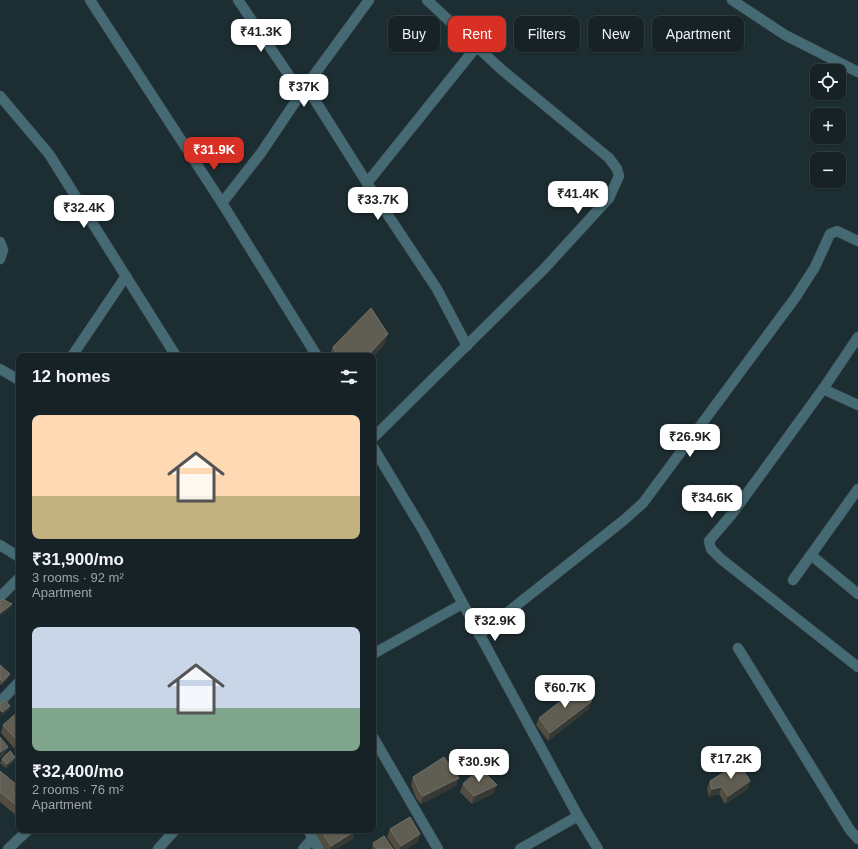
<!DOCTYPE html>
<html lang="en">
<head>
<meta charset="utf-8">
<style>
	:root { --surface:#162226; --page:#1f2a2e; --text:#f1f3f6; --muted:#9ea4a7; --line:#353f43; --accent:#d93025 }
	body { margin:0; font-family:Arial,sans-serif; background:var(--page); color:var(--text); height:100vh; display:flex; flex-direction:column; font-size:15px; white-space:nowrap }
	* { box-sizing:border-box; margin:0 }
	p { font-size:13px; color:var(--muted) }
	.icon { flex:none; width:22px; height:22px; fill:none; stroke:currentColor; stroke-width:2; stroke-linecap:round; stroke-linejoin:round }
	.map { position:relative; flex:1; overflow:hidden }
	.sheet { position:absolute; left:16px; top:353px; width:360px; height:480px; display:flex; flex-direction:column; background:var(--surface); border-radius:8px; box-shadow:0 1px 3px #0004,0 0 0 1px var(--line) }
	.sheet>* { flex:none }
	.hud { position:absolute; left:388px; top:16px; width:380px; height:36px; display:flex; gap:8px }
	.buttons { position:absolute; left:810px; top:64px; display:grid; gap:8px }
	.buttons a { display:grid; place-items:center; width:36px; height:36px; border-radius:8px; background:var(--surface); box-shadow:0 1px 3px #0004,0 0 0 1px var(--line); font-size:20px }
	.price { position:absolute; translate:-50% -34px; padding:0 9px; border-radius:8px; background:#fff; color:#222; font-size:13px; line-height:26px; filter:drop-shadow(0 1px 2px #0008) }
	.price::after { content:''; position:absolute; left:50%; top:24px; width:12px; height:9px; margin-left:-6px; background:inherit; clip-path:polygon(0 0,100% 0,50% 100%) }
	.price.active { background:var(--accent); color:#fff }
	ul { padding:0; list-style:none }
	li { display:grid; align-content:center; gap:8px; height:212px; padding:0 16px }
	li span { display:grid; place-items:center; height:124px; border-radius:8px; color:#555 }
	li>.icon { margin-inline-start:auto }
	span .icon { width:72px; height:72px; fill:#fffc; stroke-width:1 }
	li b { font-size:17px }
	h2 { display:flex; justify-content:space-between; align-items:center; height:48px; padding:0 16px; font-size:17px }
	.tag { padding:0 14px; border-radius:8px; background:var(--surface); box-shadow:0 1px 3px #0004,0 0 0 1px var(--line); font-size:14px; line-height:36px }
	.tag.active { background:var(--accent); color:#fff }
	.map>svg:first-child { display:block }
	.lines { fill:none; stroke-linecap:round; stroke-linejoin:round }
	.minor-casing { stroke:#3a4a4f; stroke-width:11 }
	.tertiary-casing { stroke:#3a4a4f; stroke-width:11 }
	.minor { stroke:#466a74; stroke-width:10 }
	.tertiary { stroke:#466a74; stroke-width:10 }
	.wall { fill:#524d40 }
	.shaded-wall { fill:#373a34 }
	.building { fill:#605d52; stroke:#727168 }
</style>
</head>
<body>
<div class="map">
<svg width="858" height="849" viewBox="0 0 858 849">
	<rect width="100%" height="100%" fill="#1d2e33"/>
	<g class="lines">
		<!-- minor casing -->
		<g class="minor-casing">
			<g id="minor">
				<path d="M238,0L301,93"/>
				<path d="M732,0L785,35L858,72"/>
				<path d="M306,86L374,194L437,289L467,346"/>
				<path d="M0,96L49,154L176,356"/>
				<path d="M367,183L477,46"/>
				<path d="M222,203L261,153L306,86L369,0"/>
				<path d="M0,242L3,250L0,259"/>
				<path d="M858,337L823,389L732,514L709,541L711,549L721,559L858,667"/>
				<path d="M72,356L126,276"/>
				<path d="M0,369L19,380"/>
				<path d="M823,389L858,405"/>
				<path d="M373,438L543,270L609,198L619,176L617,169L609,158L502,70L427,0"/>
				<path d="M0,545L19,557"/>
				<path d="M811,555L858,594"/>
				<path d="M793,580L858,489"/>
				<path d="M0,597L19,578"/>
				<path d="M479,635L624,520L643,503L795,298L815,267L830,234L837,231L858,241"/>
				<path d="M738,648L850,830L858,839"/>
				<path d="M373,654L462,604"/>
				<path d="M0,702L19,682"/>
				<path d="M373,737L438,849"/>
				<path d="M308,830L319,849"/>
				<path d="M8,849L28,830"/>
				<path d="M158,849L175,830"/>
				<path d="M303,849L313,838"/>
				<path d="M520,849L578,816"/>
			</g>
		</g>
		<!-- tertiary casing -->
		<g class="tertiary-casing">
			<g id="tertiary">
				<path d="M90,0L222,203L317,356"/>
				<path d="M373,447L424,532L578,816L598,849"/>
			</g>
		</g>
		<!-- minor -->
		<use href="#minor" class="minor"/>
		<!-- tertiary -->
		<use href="#tertiary" class="tertiary"/>
	</g>
	<!-- wall -->
	<g class="wall">
		<path d="M384,345L373,357V356H329L333,347Z"/>
		<path d="M0,665L8,678L2,685L0,684Z"/>
		<path d="M19,685V696L15,691L16,687Z"/>
		<path d="M589,709L548,741L536,725L539,718Z"/>
		<path d="M19,711V744L14,748L1,733L3,725Z"/>
		<path d="M2,759L14,761L6,768L0,763Z"/>
		<path d="M0,771L15,793L19,796V813L17,816L0,802Z"/>
		<path d="M413,777L459,778L456,786L421,804L416,798L411,785Z"/>
		<path d="M710,781L748,789L725,804L719,794L709,797L707,789Z"/>
		<path d="M463,784L494,793L472,804L460,792Z"/>
		<path d="M390,829L418,842L406,849H395L387,837Z"/>
		<path d="M318,830H355V831L353,839L336,849H325L316,834Z"/>
		<path d="M373,843L393,849H373L372,847Z"/>
	</g>
	<!-- shaded-wall -->
	<g class="shaded-wall">
		<path d="M388,334L384,345L373,357V356H367Z"/>
		<path d="M12,604L10,608L0,616V613Z"/>
		<path d="M10,674L8,678L2,685L3,681Z"/>
		<path d="M592,701L589,709L548,741L550,733Z"/>
		<path d="M10,706L9,710L0,716L2,712Z"/>
		<path d="M19,738V744L14,748L17,740Z"/>
		<path d="M8,747L5,755L0,758V752Z"/>
		<path d="M15,757L14,761L6,768L7,764Z"/>
		<path d="M459,778L456,786L421,804L423,796Z"/>
		<path d="M750,781L748,789L725,804L728,796Z"/>
		<path d="M497,785L494,793L472,804L474,796Z"/>
		<path d="M18,786L15,794L13,791Z"/>
		<path d="M722,787L719,794L709,797L712,789Z"/>
		<path d="M355,831L353,839L336,849H330L331,846Z"/>
		<path d="M420,834L418,842L406,849H400L401,846Z"/>
	</g>
	<!-- building -->
	<g class="building">
		<path d="M371,308L388,334L367,356H338L333,347Z"/>
		<path d="M2,599L12,604L0,613V601Z"/>
		<path d="M0,665L10,674L3,681L0,679Z"/>
		<path d="M19,685V690L16,687Z"/>
		<path d="M580,686L592,701L550,733L539,718Z"/>
		<path d="M5,700L10,706L2,712L0,710V704Z"/>
		<path d="M19,711V738L17,740L3,725Z"/>
		<path d="M0,737L8,747L0,752Z"/>
		<path d="M10,751L15,757L7,764L2,759Z"/>
		<path d="M444,757L459,778L423,796L419,791L413,777Z"/>
		<path d="M739,763L750,781L728,796L722,787L712,789L710,781Z"/>
		<path d="M480,768L497,785L474,796L463,784Z"/>
		<path d="M0,771L18,786L13,791L19,796V807L0,792Z"/>
		<path d="M410,817L420,834L401,846L390,829Z"/>
		<path d="M321,830H355V831L331,846Z"/>
		<path d="M384,836L393,849H377L373,843Z"/>
	</g>
</svg>
<div class="buttons">
<a><svg class="icon" aria-label="locate" viewBox="0 0 24 24"><circle cx="12" cy="12" r="6"/><path d="M12 2v4M12 18v4M2 12h4M18 12h4"/></svg></a>
<a>+</a>
<a>−</a>
</div>
<b class="price" style="left:261px;top:53px">₹41.3K</b>
<b class="price" style="left:304px;top:108px">₹37K</b>
<b class="price active" style="left:214px;top:171px">₹31.9K</b>
<b class="price" style="left:578px;top:215px">₹41.4K</b>
<b class="price" style="left:378px;top:221px">₹33.7K</b>
<b class="price" style="left:84px;top:229px">₹32.4K</b>
<b class="price" style="left:690px;top:458px">₹26.9K</b>
<b class="price" style="left:712px;top:519px">₹34.6K</b>
<b class="price" style="left:495px;top:642px">₹32.9K</b>
<b class="price" style="left:565px;top:709px">₹60.7K</b>
<b class="price" style="left:731px;top:780px">₹17.2K</b>
<b class="price" style="left:479px;top:783px">₹30.9K</b>
<div class="hud">
<a class="tag">Buy</a>
<a class="tag active">Rent</a>
<a class="tag">Filters</a>
<a class="tag">New</a>
<a class="tag">Apartment</a>
</div>
<section class="sheet">
<h2>12 homes<svg class="icon" aria-label="filters" viewBox="0 0 24 24"><path d="M4 7h16M4 17h16"/><circle cx="9" cy="7" r="2"/><circle cx="15" cy="17" r="2"/></svg></h2>
<ul>
<li><span style="background:linear-gradient(#ffd9b3 65%,#c2b280 0)"><svg class="icon" aria-label="home" viewBox="0 0 24 24"><path d="M3 11l9-7 9 7M6 9v11h12V9"/></svg></span><div><b>₹31,900/mo</b><p>3 rooms · 92 m²</p><p>Apartment</p></div></li>
<li><span style="background:linear-gradient(#c9d6e8 65%,#7fa58c 0)"><svg class="icon" aria-label="home" viewBox="0 0 24 24"><path d="M3 11l9-7 9 7M6 9v11h12V9"/></svg></span><div><b>₹32,400/mo</b><p>2 rooms · 76 m²</p><p>Apartment</p></div></li>
</ul>
</section>
</div>
</body>
</html>
